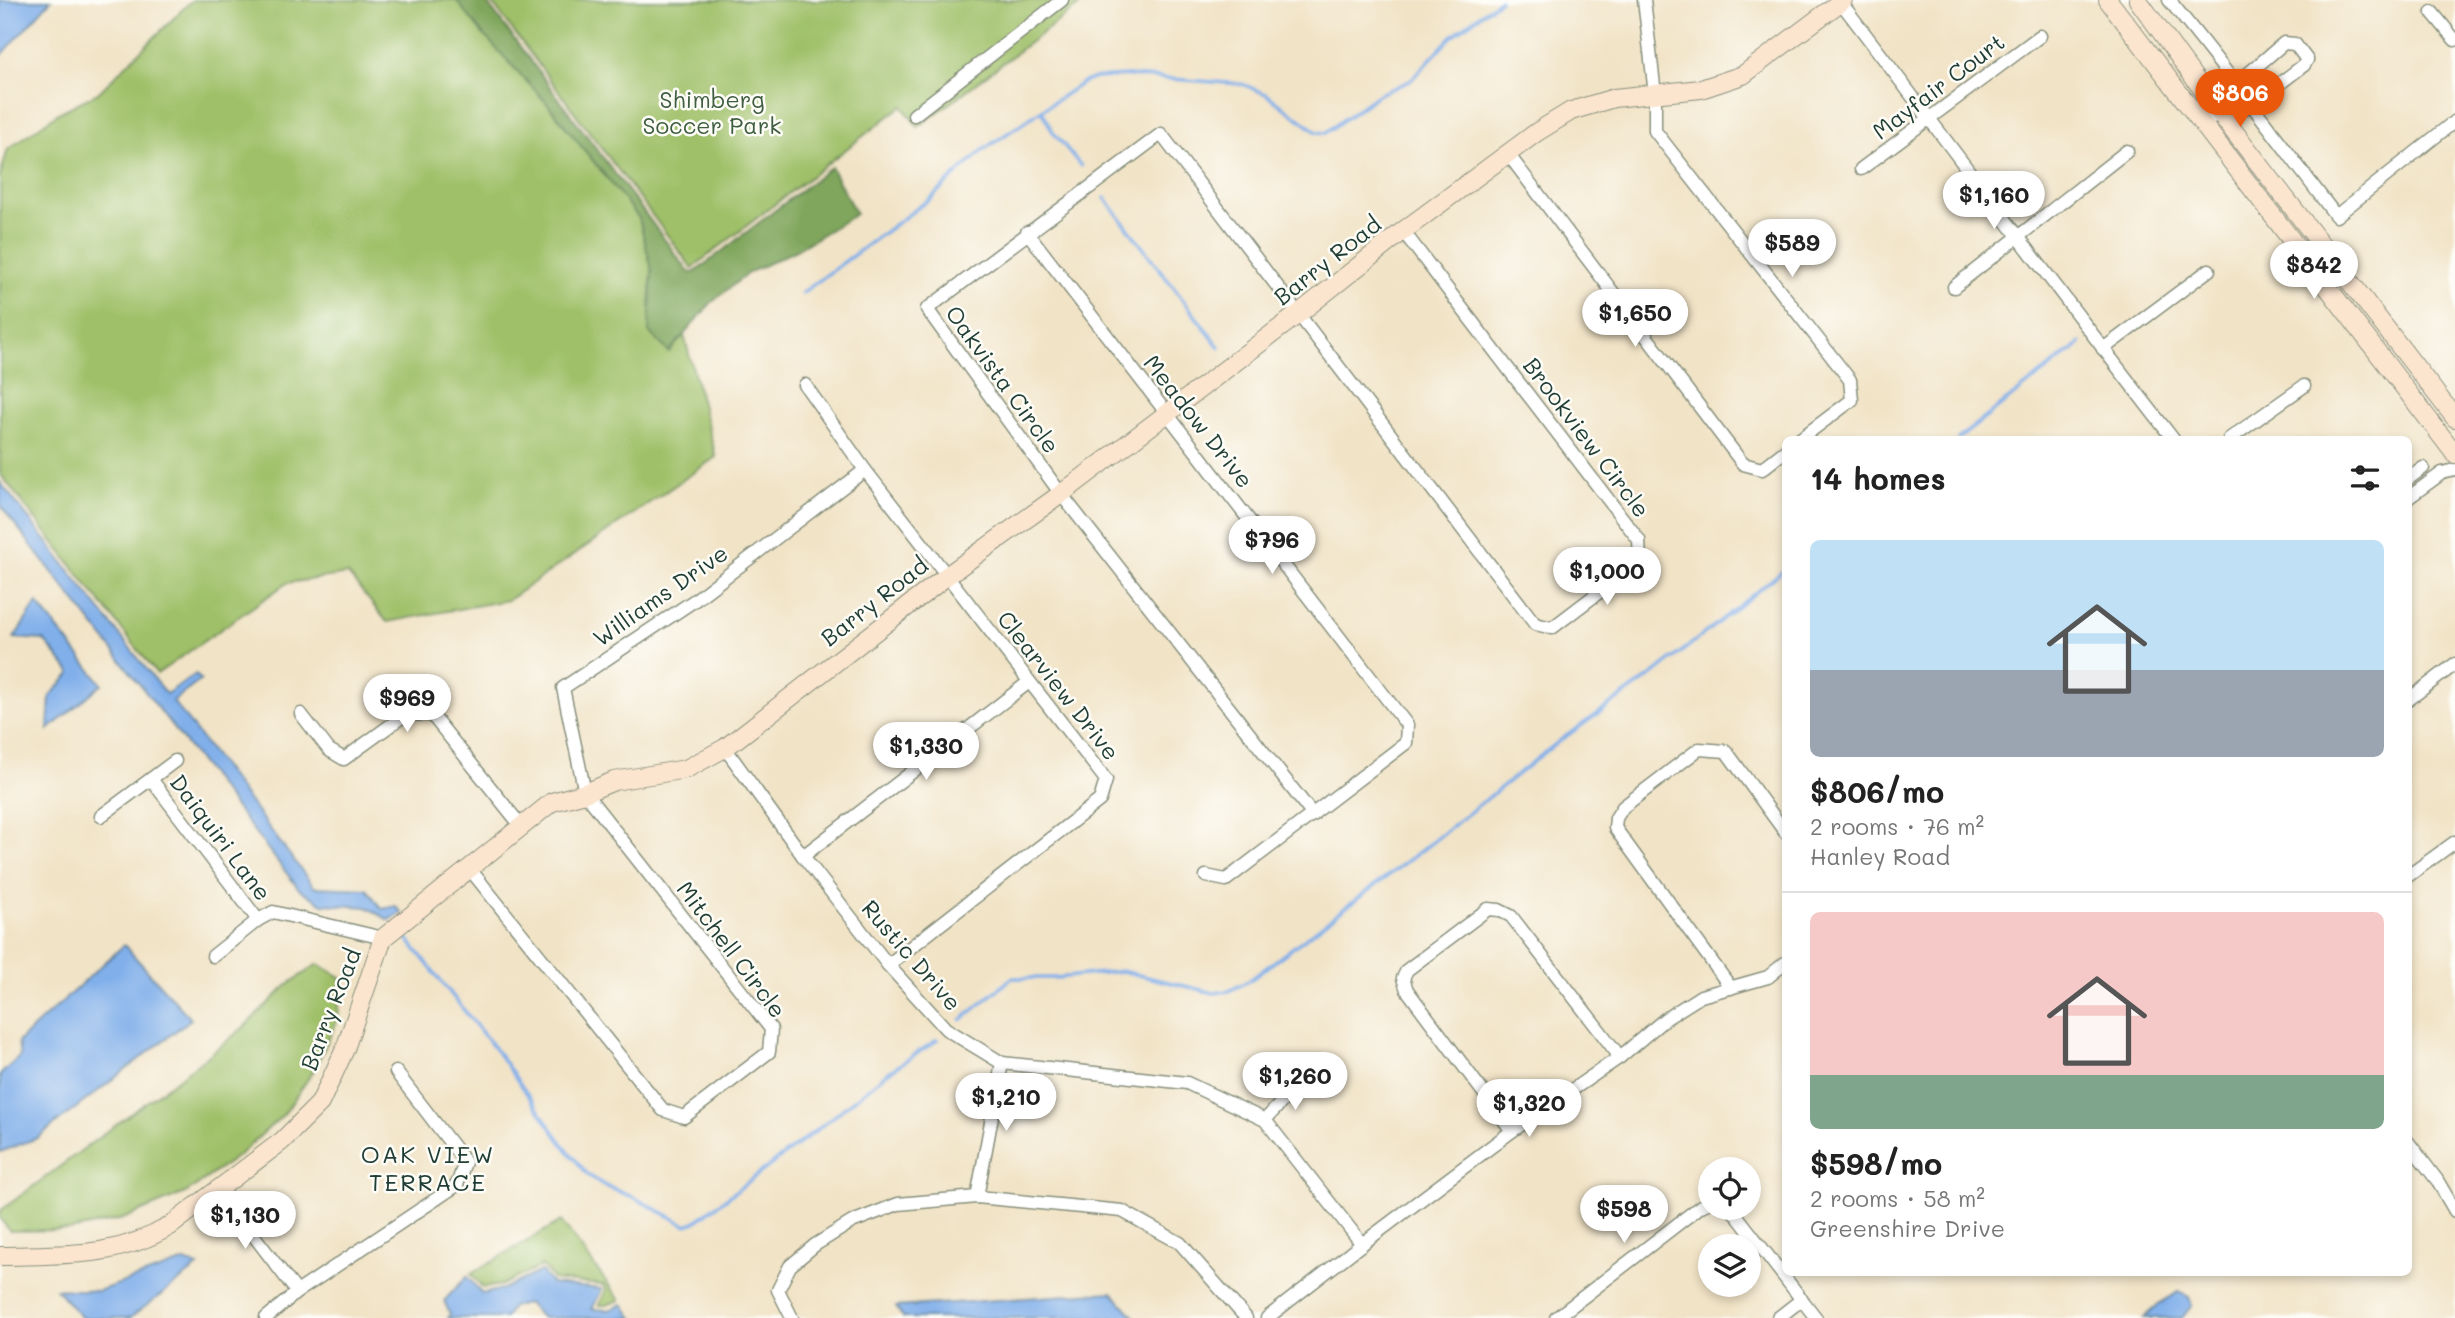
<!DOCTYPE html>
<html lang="en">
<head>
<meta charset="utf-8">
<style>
	:root { --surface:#fff; --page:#f6f6f6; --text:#222; --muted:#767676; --line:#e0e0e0; --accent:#ea580c }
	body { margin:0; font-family:Mali,sans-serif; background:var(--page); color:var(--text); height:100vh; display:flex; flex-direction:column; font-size:26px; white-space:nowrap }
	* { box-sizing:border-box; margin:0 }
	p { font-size:23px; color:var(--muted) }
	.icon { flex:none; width:38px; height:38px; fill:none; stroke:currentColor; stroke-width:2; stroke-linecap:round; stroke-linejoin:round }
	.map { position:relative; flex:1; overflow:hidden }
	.panel { position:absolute; left:1782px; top:436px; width:630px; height:840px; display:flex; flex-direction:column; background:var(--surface); border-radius:10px; box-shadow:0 4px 10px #0003 }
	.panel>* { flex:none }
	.buttons { position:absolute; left:1698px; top:1157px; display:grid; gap:14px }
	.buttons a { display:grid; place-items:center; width:63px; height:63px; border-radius:50%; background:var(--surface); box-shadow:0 4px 10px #0003; font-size:35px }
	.price { position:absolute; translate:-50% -60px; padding:0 16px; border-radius:24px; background:#fff; color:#222; font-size:23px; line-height:46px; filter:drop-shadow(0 2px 4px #0008) }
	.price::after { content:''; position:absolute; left:50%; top:42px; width:21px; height:16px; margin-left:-10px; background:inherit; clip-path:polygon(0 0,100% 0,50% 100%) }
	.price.active { background:var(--accent); color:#fff }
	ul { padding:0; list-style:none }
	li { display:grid; align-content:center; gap:14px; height:371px; padding:0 28px }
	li+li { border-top:2px solid var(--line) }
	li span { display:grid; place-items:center; height:217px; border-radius:10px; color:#555 }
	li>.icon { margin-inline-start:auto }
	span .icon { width:126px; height:126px; fill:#fffc; stroke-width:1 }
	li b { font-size:30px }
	h2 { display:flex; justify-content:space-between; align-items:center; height:84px; padding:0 28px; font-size:30px }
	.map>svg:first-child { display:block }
	.green { fill:#9fc068; stroke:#5f7e4e; stroke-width:2 }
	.forest { fill:#7fa65c; stroke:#4f7248; stroke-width:2 }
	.water { fill:#80afea; stroke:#50768f; stroke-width:2 }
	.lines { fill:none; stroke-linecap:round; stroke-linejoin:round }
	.stream { stroke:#80afea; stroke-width:3.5 }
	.street-casing { stroke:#88907d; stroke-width:15 }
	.secondary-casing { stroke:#88907d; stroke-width:20 }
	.street { stroke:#fff; stroke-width:12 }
	.secondary { stroke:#fbe5cf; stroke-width:18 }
	.labels { text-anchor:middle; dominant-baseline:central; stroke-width:5; stroke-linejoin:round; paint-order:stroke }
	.street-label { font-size:23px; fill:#1f3d34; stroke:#fdfcf7 }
	.park-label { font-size:23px; fill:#3f5e41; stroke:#fdfcf7 }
	.neighbourhood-label { font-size:24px; letter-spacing:2px; fill:#1f3d34; stroke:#fdfcf7 }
</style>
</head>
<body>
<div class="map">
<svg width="2455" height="1318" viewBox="0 0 2455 1318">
	<rect width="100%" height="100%" fill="#fdfcf7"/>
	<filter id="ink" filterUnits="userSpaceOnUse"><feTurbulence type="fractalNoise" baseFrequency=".0143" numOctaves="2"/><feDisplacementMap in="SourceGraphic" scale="14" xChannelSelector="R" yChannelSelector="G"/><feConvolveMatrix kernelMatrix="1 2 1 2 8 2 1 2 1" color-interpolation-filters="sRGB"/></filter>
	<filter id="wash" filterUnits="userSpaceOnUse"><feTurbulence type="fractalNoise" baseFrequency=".00686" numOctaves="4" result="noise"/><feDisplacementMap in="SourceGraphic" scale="28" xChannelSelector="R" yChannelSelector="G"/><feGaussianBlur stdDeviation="1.57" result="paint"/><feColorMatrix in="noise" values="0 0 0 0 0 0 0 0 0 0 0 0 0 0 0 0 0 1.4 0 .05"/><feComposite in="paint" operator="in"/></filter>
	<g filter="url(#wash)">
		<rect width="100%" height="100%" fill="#f1e3c6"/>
		<!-- green -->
		<g class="green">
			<path d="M192,0H456L483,34L546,102L639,218L652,270L649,332L669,352L684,335L716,457L508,600L387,622L348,574L287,583L157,674L0,474V176L8,149L60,112L98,93Z"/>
			<path d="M490,0H1086L918,127L902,106L692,268Z"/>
			<path d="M318,964L341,977L338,1019L314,1070L284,1114L239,1155L187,1192L123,1219L70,1230L10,1231L0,1219V1211L203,1060L243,1028L287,985Z"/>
			<path d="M561,1221L620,1300L607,1305H599L606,1290L604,1285L554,1280L542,1266L501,1285L483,1288L471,1274Z"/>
		</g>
		<!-- forest -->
		<path class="forest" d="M456,0H485L689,272H695L831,167L856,214L796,250L748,273L711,303L669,352L649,332L652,270L639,218L546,102L483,34Z"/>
		<!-- water -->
		<g class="water">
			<path d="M0,0H51L0,57Z"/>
			<path d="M0,482L166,694L196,674L201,680L173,701L314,887L367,889L382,909L396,906L402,913L389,920L366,907L323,904L299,889L0,505Z"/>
			<path d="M37,603L102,684L48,730L50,696L71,673L44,640L14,638Z"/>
			<path d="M124,945L191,1019L37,1138L0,1152V1075L20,1056L18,1042Z"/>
			<path d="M185,1261L198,1267L130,1318H82L56,1289L98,1291Z"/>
			<path d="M541,1271L552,1284L602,1289L592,1309L609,1310L623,1304L633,1318H542L528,1303L512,1307L505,1318H448L450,1314L444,1301L467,1276L482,1294L503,1289Z"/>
			<path d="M1112,1292L1135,1318H903L896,1307Z"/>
			<path d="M2179,1292L2189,1297L2192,1305L2182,1318H2144L2162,1302Z"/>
		</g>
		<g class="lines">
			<!-- stream -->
			<g class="stream">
				<path d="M1042,111L1053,132L1081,166"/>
				<path d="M1105,198L1220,348"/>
				<path d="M802,293L931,198L983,150L1082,83L1095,78L1128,76L1242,84L1266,94L1317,132L1325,133L1379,94L1410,81L1451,37L1500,0"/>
				<path d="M1958,439L2081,343"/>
				<path d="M405,936L498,1053L564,1146L588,1175L605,1186L631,1196L686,1225L695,1222L818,1129L886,1074L937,1040"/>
				<path d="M961,1020L1012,978H1056L1122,971L1214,993L1229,991L1250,980L1435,840L1558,742L1655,673L1785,569"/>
			</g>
		</g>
	</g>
	<g filter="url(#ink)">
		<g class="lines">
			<!-- street casing -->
			<g class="street-casing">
				<g id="street">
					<path d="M1644,0L1655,94V131L1850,380L1852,400L1800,439"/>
					<path d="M1839,0C1951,146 2060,294 2173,439"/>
					<path d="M2169,0C2227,70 2281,144 2336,216L2455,121"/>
					<path d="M2432,12L2455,40"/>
					<path d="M914,115L1062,0"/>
					<path d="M2203,124L2219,112H2238L2262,97L2304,65L2307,60L2295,44L2284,43L2221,97L2219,112"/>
					<path d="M1508,154L1743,464L1762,469L1785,451"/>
					<path d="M1861,169L2040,36"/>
					<path d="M1027,232L1407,725L1406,743L1226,880L1206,876"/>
					<path d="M1954,287L2127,151"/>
					<path d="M2103,349L2209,270"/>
					<path d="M805,385L865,470L1106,780L1100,800L888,965"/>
					<path d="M2229,439L2304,386"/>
					<path d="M2408,479L2423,468"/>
					<path d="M2408,498L2442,473L2455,470"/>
					<path d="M2408,700L2455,664"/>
					<path d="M301,714L329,750L344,759L406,714L432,715L522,827"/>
					<path d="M725,748L803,856L888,965L946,1029L1002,1063L1187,1083L1265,1120L1362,1244"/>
					<path d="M151,779L258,920"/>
					<path d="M1313,815L1061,494L927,309L1161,134L1535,624L1552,628L1640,561L1639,540L1403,231"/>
					<path d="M101,816L175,761"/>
					<path d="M803,856L1029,682"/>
					<path d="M469,868L663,1110L684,1117L769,1052L771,1029L585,793L563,688L695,600L865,470"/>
					<path d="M2408,876L2455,842"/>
					<path d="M213,956L258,920L273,912L383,938"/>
					<path d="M1731,988L1615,828L1616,818L1623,807L1699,749L1726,751L1785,832"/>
					<path d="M1265,1120L1301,1081"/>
					<path d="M1512,1131L1407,990L1403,978L1407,970L1488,909L1499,910L1511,916L1620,1057"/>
					<path d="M2408,1142L2437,1180L2455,1211"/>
					<path d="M219,1190L297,1292"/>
					<path d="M977,1197L1002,1063"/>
					<path d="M1731,1208L1816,1318"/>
					<path d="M266,1318L297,1292L457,1185L465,1162L396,1072"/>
					<path d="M792,1318L778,1290L790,1266L815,1245L852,1222L898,1204L977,1197L1122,1211L1180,1243L1246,1318"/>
					<path d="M1267,1318L1362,1244L1512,1131L1620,1057L1665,1019L1701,996L1768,977L1785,963"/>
					<path d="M1556,1318L1701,1206L1710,1202"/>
					<path d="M1778,1318L1801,1300"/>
				</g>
			</g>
			<!-- secondary casing -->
			<g class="secondary-casing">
				<g id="secondary">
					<path d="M2108,0L2455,454"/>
					<path d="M2138,0L2219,112L2455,418"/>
					<path d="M0,1256C62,1254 115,1259 170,1226L282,1141L320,1103L345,1049L383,938L552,802L585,793L614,781L686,769L725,748L948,575L1061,494L1297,315L1403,231L1537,132L1571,111L1614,98L1701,89L1743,75L1843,0"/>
				</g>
			</g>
			<!-- street -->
			<use href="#street" class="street"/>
			<!-- secondary -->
			<use href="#secondary" class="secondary"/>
		</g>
	</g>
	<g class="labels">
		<!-- street labels -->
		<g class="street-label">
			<text transform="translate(1938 86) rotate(-37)">Mayfair Court</text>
			<text transform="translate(1327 260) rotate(-38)">Barry Road</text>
			<text transform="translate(1003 379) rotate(54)">Oakvista Circle</text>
			<text transform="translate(1199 421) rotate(52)">Meadow Drive</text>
			<text transform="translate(1587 437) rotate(53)">Brookview Circle</text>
			<text transform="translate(660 595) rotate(-35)">Williams Drive</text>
			<text transform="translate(874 601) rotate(-38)">Barry Road</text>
			<text transform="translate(1059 685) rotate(52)">Clearview Drive</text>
			<text transform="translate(221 837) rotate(53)">Daiquiri Lane</text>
			<text transform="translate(732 949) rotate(53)">Mitchell Circle</text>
			<text transform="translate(912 955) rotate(49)">Rustic Drive</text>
			<text transform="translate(330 1009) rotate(-69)">Barry Road</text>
		</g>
		<!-- park labels -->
		<g class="park-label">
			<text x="712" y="99">Shimberg<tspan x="712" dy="26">Soccer Park</tspan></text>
		</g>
		<!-- neighbourhood labels -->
		<g class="neighbourhood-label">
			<text x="428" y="1153">OAK VIEW<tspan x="428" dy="28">TERRACE</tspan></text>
		</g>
	</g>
</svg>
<div class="buttons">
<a><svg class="icon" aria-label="locate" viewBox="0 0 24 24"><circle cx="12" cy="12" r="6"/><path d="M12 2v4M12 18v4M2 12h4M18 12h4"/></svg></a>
<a><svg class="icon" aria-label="layers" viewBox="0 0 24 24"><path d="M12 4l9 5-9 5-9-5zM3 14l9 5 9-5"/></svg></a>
</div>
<b class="price active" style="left:2240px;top:129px">$806</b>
<b class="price" style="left:1994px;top:231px">$1,160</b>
<b class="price" style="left:1792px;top:279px">$589</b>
<b class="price" style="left:2314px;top:301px">$842</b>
<b class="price" style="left:1635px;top:349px">$1,650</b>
<b class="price" style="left:1272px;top:576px">$796</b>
<b class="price" style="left:1607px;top:607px">$1,000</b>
<b class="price" style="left:407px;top:734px">$969</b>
<b class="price" style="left:926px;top:782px">$1,330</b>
<b class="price" style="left:1295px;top:1112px">$1,260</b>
<b class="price" style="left:1006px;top:1133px">$1,210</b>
<b class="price" style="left:1529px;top:1139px">$1,320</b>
<b class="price" style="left:1624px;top:1245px">$598</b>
<b class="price" style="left:245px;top:1251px">$1,130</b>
<section class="panel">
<h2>14 homes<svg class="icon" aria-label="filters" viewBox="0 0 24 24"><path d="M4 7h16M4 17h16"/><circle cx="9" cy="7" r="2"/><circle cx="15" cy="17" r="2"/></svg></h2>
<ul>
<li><span style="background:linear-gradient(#bfe0f5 60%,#9aa5b1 0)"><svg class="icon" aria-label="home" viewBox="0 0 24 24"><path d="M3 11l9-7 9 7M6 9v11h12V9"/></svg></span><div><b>$806/mo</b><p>2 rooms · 76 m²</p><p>Hanley Road</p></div></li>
<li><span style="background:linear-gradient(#f6c9c9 75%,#7fa58c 0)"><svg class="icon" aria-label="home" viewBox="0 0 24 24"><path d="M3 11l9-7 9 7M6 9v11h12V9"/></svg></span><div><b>$598/mo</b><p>2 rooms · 58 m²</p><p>Greenshire Drive</p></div></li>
</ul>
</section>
</div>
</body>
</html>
